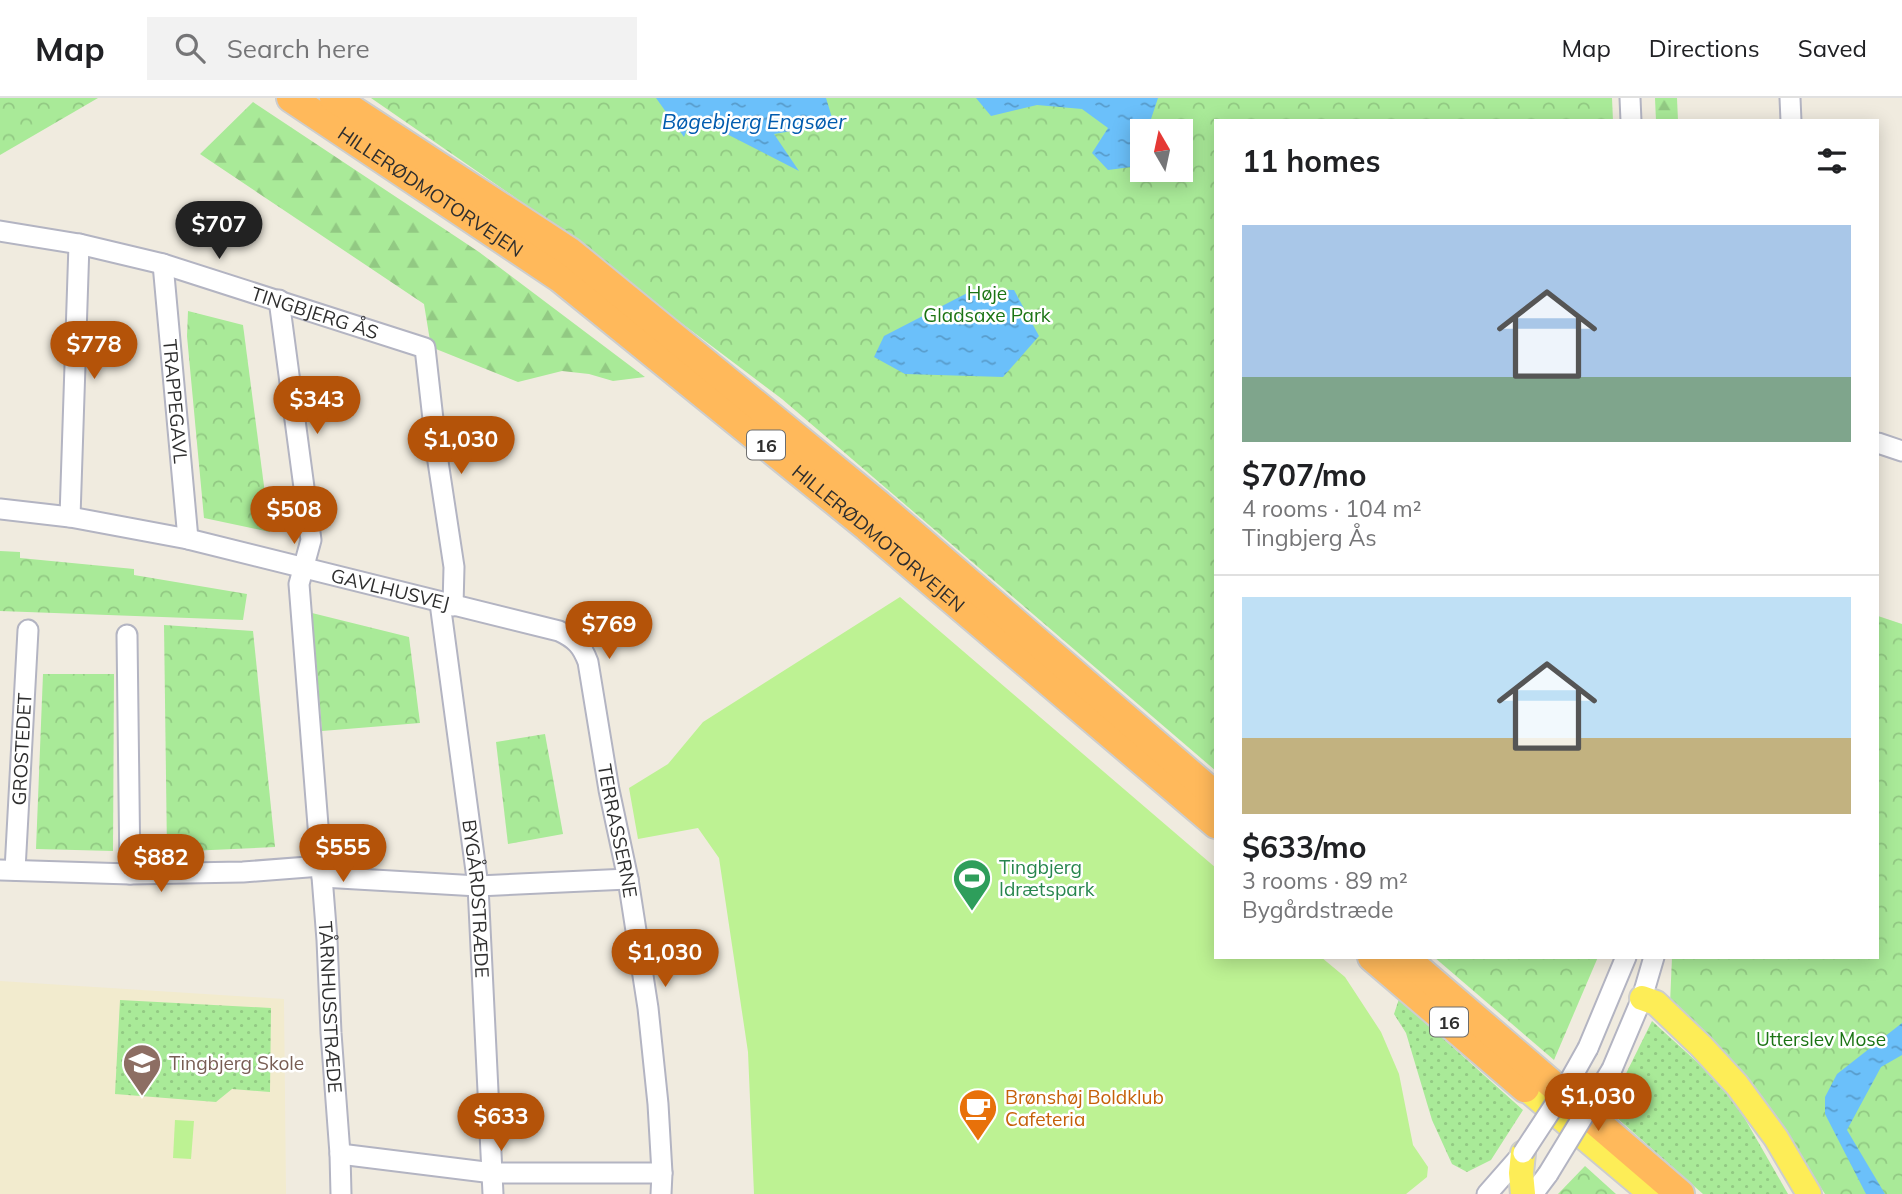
<!DOCTYPE html>
<html lang="en">
<head>
<meta charset="utf-8">
<style>
	:root { --surface:#fff; --page:#f2f2f2; --text:#202124; --muted:#757577; --line:#e0e0e0; --accent:#b45309 }
	body { margin:0; font-family:Mulish,sans-serif; background:var(--page); color:var(--text); height:100vh; display:flex; flex-direction:column; font-size:26px; white-space:nowrap }
	* { box-sizing:border-box; margin:0 }
	p { font-size:23px; color:var(--muted) }
	.icon { flex:none; width:38px; height:38px; fill:none; stroke:currentColor; stroke-width:2; stroke-linecap:round; stroke-linejoin:round }
	.map { position:relative; flex:1; overflow:hidden }
	.panel { position:absolute; left:1214px; top:21px; width:665px; height:840px; display:flex; flex-direction:column; background:var(--surface); border-radius:0px; box-shadow:0 4px 18px #0003 }
	.panel>* { flex:none }
	.needle { width:46px; rotate:351deg }
	.buttons { position:absolute; left:1130px; top:21px; display:grid; gap:14px }
	.buttons a { display:grid; place-items:center; width:63px; height:63px; border-radius:0px; background:var(--surface); box-shadow:0 4px 18px #0003; font-size:35px }
	.price { position:absolute; translate:-50% -60px; padding:0 16px; border-radius:24px; background:var(--accent); color:#fff; font-size:23px; line-height:46px; filter:drop-shadow(0 2px 4px #0008) }
	.price::after { content:''; position:absolute; left:50%; top:42px; width:21px; height:16px; margin-left:-10px; background:inherit; clip-path:polygon(0 0,100% 0,50% 100%) }
	.price.active { background:#222; color:#fff }
	ul { padding:0; list-style:none }
	li { display:grid; align-content:center; gap:14px; height:371px; padding:0 28px }
	li+li { border-top:2px solid var(--line) }
	li span { display:grid; place-items:center; height:217px; border-radius:0px; color:#555 }
	li>.icon { margin-inline-start:auto }
	span .icon { width:126px; height:126px; fill:#fffc; stroke-width:1 }
	li b { font-size:30px }
	h2 { display:flex; justify-content:space-between; align-items:center; height:84px; padding:0 28px; font-size:30px }
	header { display:flex; align-items:center; gap:42px; box-sizing:border-box; height:98px; padding:0 35px; background:var(--surface); border-bottom:2px solid var(--line) }
	header strong { font-size:33px }
	nav { display:flex; gap:38px; margin-inline-start:auto; font-size:24px }
	.search { width:490px; height:63px; background:var(--page); display:flex; align-items:center; gap:18px; box-sizing:border-box; padding:0 24px; border-radius:0px; color:var(--muted); font-size:26px }
	.map>svg:first-child { display:block }
	.education { fill:#f2ebce }
	.grass { fill:url(#grass-dots) }
	.forest { fill:url(#forest-firs) }
	.park { fill:url(#park-crowns); fill-rule:evenodd }
	.pitch { fill:#bdf293 }
	.water { fill:url(#water-ripples) }
	.lines { fill:none; stroke-linecap:round; stroke-linejoin:round }
	.minor-casing { stroke:#b3b4c2; stroke-width:23 }
	.major-casing { stroke:#cdcdcd; stroke-width:28 }
	.highway-casing { stroke:#cdcdcd; stroke-width:32 }
	.minor { stroke:#fff; stroke-width:19 }
	.major { stroke:#fded57; stroke-width:24 }
	.highway { stroke:#ffb95b; stroke-width:28 }
	.minor-bridge-casing { stroke:#b3b4c2; stroke-width:23; stroke-linecap:butt }
	.minor-bridge { stroke:#fff; stroke-width:19 }
	.labels { text-anchor:middle; dominant-baseline:central; stroke-width:5; stroke-linejoin:round; paint-order:stroke }
	.shield { fill:#fff; stroke:#6d6d6d; stroke-width:2 }
	.shield-label { font-size:18px; font-weight:bold; fill:#2e2e2e }
	.street-label { font-size:19px; fill:#2e2e2e; stroke:#fff }
	.park-label { font-size:19px; fill:#1b7414; stroke:#fff }
	.leisure-label { font-size:19px; fill:#27864d; stroke:#fff; text-anchor:start }
	.education-label { font-size:19px; fill:#785e54; stroke:#fff; text-anchor:start }
	.food-label { font-size:19px; fill:#c56008; stroke:#fff; text-anchor:start }
	.water-label { font-size:21px; font-style:italic; fill:#015bae; stroke:#fff }
</style>
</head>
<body>
<header>
<strong>Map</strong>
<div class="search"><svg class="icon" aria-label="search" viewBox="0 0 24 24"><circle cx="10" cy="10" r="6"/><path d="M15 15l6 6"/></svg>Search here</div>
<nav><a>Map</a><a>Directions</a><a>Saved</a></nav>
</header>
<div class="map">
<svg width="1902" height="1096" viewBox="0 0 1902 1096">
	<defs>
		<pattern id="grass-dots" width="8" height="8" patternUnits="userSpaceOnUse" patternTransform="scale(1.75)"><rect width="8" height="8" fill="#a9ea98"/><path d="M2 2h.1M6 6h.1" fill="none" stroke="#92c983" stroke-width="1.8" stroke-linecap="round"/></pattern>
		<pattern id="forest-firs" width="22" height="20" patternUnits="userSpaceOnUse" patternTransform="scale(1.75)"><rect width="22" height="20" fill="#a9ea98"/><path d="M5 1l3.5 6h-7zM16 11l3.5 6h-7z" fill="#92c983"/></pattern>
		<pattern id="park-crowns" width="20" height="18" patternUnits="userSpaceOnUse" patternTransform="scale(1.75)"><rect width="20" height="18" fill="#a9ea98"/><path d="M2 6a3 3 0 1 1 6 0M12 15a3 3 0 1 1 6 0" fill="none" stroke="#92c983"/></pattern>
		<pattern id="water-ripples" width="26" height="14" patternUnits="userSpaceOnUse" patternTransform="scale(1.75)"><rect width="26" height="14" fill="#6bc0fa"/><path d="M2 4q2-2 4 0t4 0M15 11q2-2 4 0t4 0" fill="none" stroke="#589ccb"/></pattern>
	</defs>
	<rect width="100%" height="100%" fill="#f0ebdf"/>
	<!-- education -->
	<path class="education" d="M0,883L284,901L286,1096H0Z"/>
	<!-- grass -->
	<g class="grass">
		<path d="M1399,901L1523,1012L1491,1062L1467,1074L1452,1066L1432,1022L1406,935L1394,916Z"/>
		<path d="M120,902L271,910L270,994L232,991L216,1004L115,996Z"/>
		<path d="M1652,923L1729,993L1788,1096H1703L1608,1012Z"/>
	</g>
	<!-- forest -->
	<g class="forest">
		<path d="M1655,0H1677L1678,23H1656Z"/>
		<path d="M253,4L479,154L645,279L613,283L589,276L562,273L518,284L431,249L424,206L200,56Z"/>
	</g>
	<!-- park -->
	<g class="park">
		<path d="M0,0H98L0,57Z"/>
		<path d="M371,0H1612L1613,23H1216V673L782,301L513,98ZM1143,33H1181V72H1143Z"/>
		<path d="M188,213L243,227L270,434L204,420L187,238Z"/>
		<path d="M0,453L20,454V460L134,471V477L247,496L243,522L0,513Z"/>
		<path d="M312,515L409,539L420,625L322,633Z"/>
		<path d="M1878,518L1902,526V1096H1825L1766,1004L1728,962L1670,906L1672,859H1878Z"/>
		<path d="M164,527L253,533L275,749L167,754Z"/>
		<path d="M43,576H114L113,753L36,751Z"/>
		<path d="M545,636L563,736L508,746L496,644Z"/>
		<path d="M1434,859H1598L1554,962Z"/>
		<path d="M1585,1068L1616,1096H1558Z"/>
	</g>
	<!-- pitch -->
	<g class="pitch">
		<path d="M900,499L1216,770V859H1321L1345,879L1381,934L1399,976L1413,1047L1428,1069L1427,1079L1406,1096H754L748,954L719,760L698,730L638,741L629,690L668,666L703,624Z"/>
		<path d="M175,1022L194,1023L191,1061L173,1060Z"/>
	</g>
	<!-- water -->
	<g class="water">
		<path d="M656,0H826L834,26L774,36L799,73L713,29L689,26L684,39Z"/>
		<path d="M976,0H1158L1147,33H1143V43L1131,69L1108,72L1092,55L1108,30L1082,11L1037,7L991,18Z"/>
		<path d="M975,191L1014,192L1039,238L1003,279L905,276L874,259L884,238Z"/>
		<path d="M1902,925V957L1881,969L1847,1032L1885,1096H1866L1825,1016V999L1837,976Z"/>
	</g>
	<g class="lines">
		<!-- minor casing -->
		<g class="minor-casing">
			<g id="minor">
				<path d="M1630,0L1631,23"/>
				<path d="M1790,0L1791,23"/>
				<path id="s1" d="M0,133L79,146L163,166L425,250L437,357L454,469L453,508"/>
				<path id="s2" d="M163,166L188,441"/>
				<path id="s3" d="M279,202L311,442L299,486L327,842L331,935L340,1056L341,1096"/>
				<path d="M1878,345L1902,353"/>
				<path id="s4" d="M0,411L70,419L188,441L559,533C576,541 582,548 588,564L609,692L628,781L648,910L658,1006L662,1075L661,1096"/>
				<path d="M70,419L79,146"/>
				<path id="s5" d="M440,505L478,788L493,1096"/>
				<path d="M127,537L130,776"/>
				<path d="M0,772L130,776L243,774L321,768"/>
				<path id="s6" d="M15,772L28,532"/>
				<path d="M322,779L478,788L628,781"/>
				<path d="M1588,950L1626,859"/>
				<path d="M1612,971L1642,900L1654,859"/>
				<path d="M340,1056L493,1075H662"/>
				<path d="M1487,1096L1523,1055"/>
				<path d="M1533,1096L1548,1076"/>
			</g>
		</g>
		<!-- major casing -->
		<g class="major-casing">
			<g id="major">
				<path d="M1642,900L1656,905L1701,948L1737,987L1776,1040L1809,1096"/>
				<path d="M1525,990L1651,1096"/>
				<path d="M1523,1055L1521,1075L1523,1096"/>
			</g>
		</g>
		<!-- highway casing -->
		<g class="highway-casing">
			<g id="highway">
				<path id="s7" d="M291,0L560,180L867,429L1216,726"/>
				<path d="M334,0L570,154L879,407L1216,698"/>
				<path d="M1372,859L1525,990"/>
				<path d="M1404,859L1680,1096"/>
			</g>
		</g>
		<!-- minor -->
		<use href="#minor" class="minor"/>
		<!-- major -->
		<use href="#major" class="major"/>
		<!-- highway -->
		<use href="#highway" class="highway"/>
		<!-- minor-bridge casing -->
		<g class="minor-bridge-casing">
			<g id="minor-bridge">
				<path d="M1523,1055L1565,991L1588,950"/>
				<path d="M1548,1076L1612,971"/>
			</g>
		</g>
		<!-- minor-bridge -->
		<use href="#minor-bridge" class="minor-bridge"/>
	</g>
	<!-- icons -->
	<defs>
		<g id="stadium-pin" transform="scale(2.0125)"><path d="M0 17L-7.5 6A9.5 9.5 0 1 1 7.5 6Z" fill="#2e9e5b" stroke="#fff"/><path d="M0-5a6.5 5 0 1 0 0 10a6.5 5 0 1 0 0-10ZM-3.5-1.8h7v3.6h-7Z" fill="#fff"/></g>
		<g id="school-pin" transform="scale(2.0125)"><path d="M0 17L-7.5 6A9.5 9.5 0 1 1 7.5 6Z" fill="#8d6e63" stroke="#fff"/><path d="M0-5L7-2L0 1L-7-2ZM-4 1L0 2.5L4 1V4Q0 6-4 4Z" fill="#fff"/></g>
		<g id="cafe-pin" transform="scale(2.0125)"><path d="M0 17L-7.5 6A9.5 9.5 0 1 1 7.5 6Z" fill="#e8710a" stroke="#fff"/><path d="M-5.5-4.5H6V0H3Q3 3.5 0 3.5H-2.5Q-5.5 3.5-5.5 0ZM3-3.2v2h1.7v-2ZM-6 4.5H4V6H-6Z" fill="#fff"/></g>
	</defs>
	<g fill-rule="evenodd">
		<use href="#stadium-pin" x="972" y="780"/>
		<use href="#school-pin" x="142" y="965"/>
		<use href="#cafe-pin" x="978" y="1010"/>
	</g>
	<g class="labels">
		<!-- shield labels -->
		<g class="shield">
			<rect x="747" y="332.5" width="38" height="29" rx="5"/>
			<rect x="1430" y="909.5" width="38" height="29" rx="5"/>
		</g>
		<g class="shield-label">
			<text x="766" y="347">16</text>
			<text x="1449" y="924">16</text>
		</g>
		<!-- street labels -->
		<g class="street-label">
			<text stroke="none"><textPath href="#s7" startOffset="168">HILLERØDMOTORVEJEN</textPath></text>
			<text stroke="none"><textPath href="#s1" startOffset="326">TINGBJERG ÅS</textPath></text>
			<text stroke="none"><textPath href="#s2" startOffset="138">TRAPPEGAVL</textPath></text>
			<text stroke="none"><textPath href="#s7" startOffset="735">HILLERØDMOTORVEJEN</textPath></text>
			<text stroke="none"><textPath href="#s4" startOffset="399">GAVLHUSVEJ</textPath></text>
			<text stroke="none"><textPath href="#s6" startOffset="121">GROSTEDET</textPath></text>
			<text stroke="none"><textPath href="#s4" startOffset="788">TERRASSERNE</textPath></text>
			<text stroke="none"><textPath href="#s5" startOffset="298">BYGÅRDSTRÆDE</textPath></text>
			<text stroke="none"><textPath href="#s3" startOffset="712">TÅRNHUSSTRÆDE</textPath></text>
		</g>
		<!-- park labels -->
		<g class="park-label">
			<text x="987" y="195">Høje<tspan x="987" dy="22">Gladsaxe Park</tspan></text>
			<text x="1821" y="941">Utterslev Mose</text>
		</g>
		<!-- leisure labels -->
		<g class="leisure-label">
			<text x="999" y="769">Tingbjerg<tspan x="999" dy="22">Idrætspark</tspan></text>
		</g>
		<!-- education labels -->
		<g class="education-label">
			<text x="169" y="965">Tingbjerg Skole</text>
		</g>
		<!-- food labels -->
		<g class="food-label">
			<text x="1005" y="999">Brønshøj Boldklub<tspan x="1005" dy="22">Cafeteria</tspan></text>
		</g>
		<!-- water labels -->
		<g class="water-label">
			<text x="754" y="23">Bøgebjerg Engsøer</text>
		</g>
	</g>
</svg>
<div class="buttons">
<a><svg class="needle" viewBox="-14 -14 28 28"><path d="M0-13l5 13h-10z" fill="#e53935"/><path d="M0 13l5-13h-10z" fill="#757577"/></svg></a>
</div>
<b class="price active" style="left:219px;top:163px">$707</b>
<b class="price" style="left:94px;top:283px">$778</b>
<b class="price" style="left:317px;top:338px">$343</b>
<b class="price" style="left:461px;top:378px">$1,030</b>
<b class="price" style="left:294px;top:448px">$508</b>
<b class="price" style="left:609px;top:563px">$769</b>
<b class="price" style="left:343px;top:786px">$555</b>
<b class="price" style="left:161px;top:796px">$882</b>
<b class="price" style="left:665px;top:891px">$1,030</b>
<b class="price" style="left:1598px;top:1035px">$1,030</b>
<b class="price" style="left:501px;top:1055px">$633</b>
<section class="panel">
<h2>11 homes<svg class="icon" aria-label="filters" viewBox="0 0 24 24"><path d="M4 7h16M4 17h16"/><circle cx="9" cy="7" r="2"/><circle cx="15" cy="17" r="2"/></svg></h2>
<ul>
<li><span style="background:linear-gradient(#a9c7e8 70%,#7fa58c 0)"><svg class="icon" aria-label="home" viewBox="0 0 24 24"><path d="M3 11l9-7 9 7M6 9v11h12V9"/></svg></span><div><b>$707/mo</b><p>4 rooms · 104 m²</p><p>Tingbjerg Ås</p></div></li>
<li><span style="background:linear-gradient(#bfe0f5 65%,#c2b280 0)"><svg class="icon" aria-label="home" viewBox="0 0 24 24"><path d="M3 11l9-7 9 7M6 9v11h12V9"/></svg></span><div><b>$633/mo</b><p>3 rooms · 89 m²</p><p>Bygårdstræde</p></div></li>
</ul>
</section>
</div>
</body>
</html>
